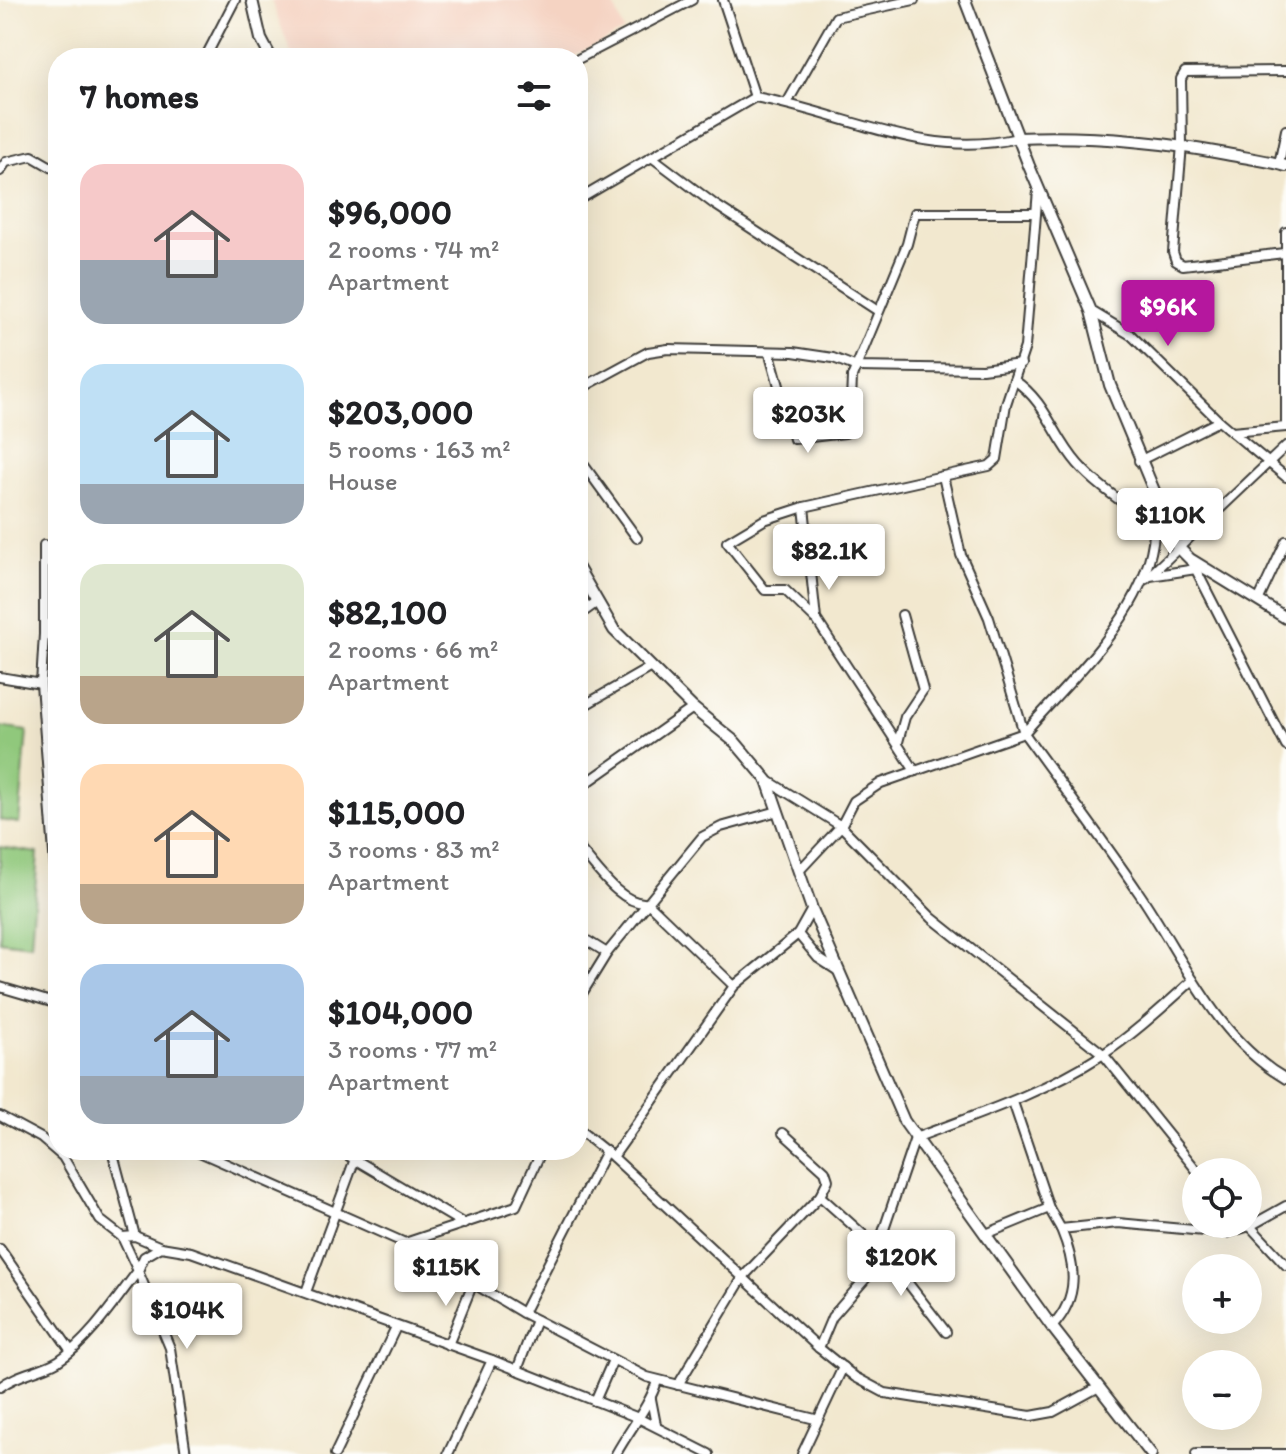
<!DOCTYPE html>
<html lang="en">
<head>
<meta charset="utf-8">
<style>
	:root { --surface:#fff; --page:#f2f2f2; --text:#202124; --muted:#757577; --accent:#b5179e }
	body { margin:0; font-family:Itim,sans-serif; background:var(--page); color:var(--text); height:100vh; display:flex; flex-direction:column; font-size:30px; white-space:nowrap }
	* { box-sizing:border-box; margin:0 }
	p { font-size:26px; color:var(--muted) }
	.icon { flex:none; width:44px; height:44px; fill:none; stroke:currentColor; stroke-width:2; stroke-linecap:round; stroke-linejoin:round }
	.map { position:relative; flex:1; overflow:hidden }
	.drawer { position:absolute; left:48px; top:48px; width:540px; height:1112px; display:flex; flex-direction:column; background:var(--surface); border-radius:32px; box-shadow:0 8px 32px #0002 }
	.drawer>* { flex:none }
	.buttons { position:absolute; left:1182px; top:1158px; display:grid; gap:16px }
	.buttons a { display:grid; place-items:center; width:80px; height:80px; border-radius:50%; background:var(--surface); box-shadow:0 8px 32px #0002; font-size:40px }
	.price { position:absolute; translate:-50% -68px; padding:0 18px; border-radius:8px; background:#fff; color:#222; font-size:26px; line-height:52px; filter:drop-shadow(0 2px 4px #0008) }
	.price::after { content:''; position:absolute; left:50%; top:48px; width:24px; height:18px; margin-left:-12px; background:inherit; clip-path:polygon(0 0,100% 0,50% 100%) }
	.price.current { background:var(--accent); color:#fff }
	ul { padding:0; list-style:none }
	li { display:flex; align-items:center; gap:24px; height:200px; padding:0 32px }
	li span { display:grid; place-items:center; flex:none; width:224px; height:160px; border-radius:24px; color:#555 }
	li>.icon { margin-inline-start:auto }
	span .icon { width:96px; height:96px; fill:#fffc; stroke-width:1 }
	li b { font-size:34px }
	h2 { display:flex; justify-content:space-between; align-items:center; height:96px; padding:0 32px; font-size:34px }
	.map>svg:first-child { display:block }
	.built { fill:#f5d3c2 }
	.green { fill:#90c87b; stroke:#56724c; stroke-width:2 }
	.lines { fill:none; stroke-linecap:round; stroke-linejoin:round }
	.minor-casing { stroke:#3c3b37; stroke-width:12 }
	.tertiary-casing { stroke:#3c3b37; stroke-width:14 }
	.minor { stroke:#fff; stroke-width:8 }
	.tertiary { stroke:#fff; stroke-width:10 }
</style>
</head>
<body>
<div class="map">
<svg width="1286" height="1454" viewBox="0 0 1286 1454">
	<rect width="100%" height="100%" fill="#fdfcf7"/>
	<filter id="ink" filterUnits="userSpaceOnUse"><feTurbulence type="fractalNoise" baseFrequency=".0125" numOctaves="2"/><feDisplacementMap in="SourceGraphic" scale="16" xChannelSelector="R" yChannelSelector="G"/><feConvolveMatrix kernelMatrix="1 2 1 2 8 2 1 2 1" color-interpolation-filters="sRGB"/></filter>
	<filter id="wash" filterUnits="userSpaceOnUse"><feTurbulence type="fractalNoise" baseFrequency=".006" numOctaves="4" result="noise"/><feDisplacementMap in="SourceGraphic" scale="32" xChannelSelector="R" yChannelSelector="G"/><feGaussianBlur stdDeviation="1.8" result="paint"/><feColorMatrix in="noise" values="0 0 0 0 0 0 0 0 0 0 0 0 0 0 0 0 0 1.4 0 .05"/><feComposite in="paint" operator="in"/></filter>
	<g filter="url(#wash)">
		<rect width="100%" height="100%" fill="#f2e8cf"/>
		<!-- built -->
		<path class="built" d="M271,0H612L624,31L570,58H293Z"/>
		<!-- green -->
		<g class="green">
			<path d="M0,727L27,731L19,823L0,820Z"/>
			<path d="M0,847L38,853L31,945L0,941Z"/>
		</g>
	</g>
	<g filter="url(#ink)">
		<g class="lines">
			<!-- minor casing -->
			<g class="minor-casing">
				<g id="minor">
					<path d="M723,0L755,97"/>
					<path d="M205,58L235,0"/>
					<path d="M578,59L692,0"/>
					<path d="M787,103L836,17L914,0"/>
					<path d="M653,158L714,204L878,311"/>
					<path d="M1279,164L1286,130"/>
					<path d="M0,171L6,162L32,156L58,171"/>
					<path d="M578,200L755,97C845,113 925,160 1018,138"/>
					<path d="M1284,253L1183,265L1176,261L1173,252L1182,145L1181,79L1185,72L1286,71"/>
					<path d="M1091,311L1131,335L1219,421"/>
					<path d="M770,354L794,439L845,433L850,426L852,377L907,244L915,213H1036"/>
					<path d="M1014,380C1047,402 1053,436 1078,464C1100,489 1131,507 1156,528"/>
					<path d="M578,390L648,352L668,349L793,352L833,358L857,367L982,369L1021,364"/>
					<path d="M1286,427V232"/>
					<path d="M1286,427L1232,432L1286,477"/>
					<path d="M578,457L637,538"/>
					<path d="M1139,461L1219,421L1232,432"/>
					<path d="M804,507L764,520L727,542L765,590H785L815,619"/>
					<path d="M1192,562L1286,746"/>
					<path d="M1150,576L1196,569"/>
					<path d="M1146,579L1286,446"/>
					<path d="M578,596L588,608"/>
					<path d="M1259,599L1286,541"/>
					<path d="M578,616L596,603"/>
					<path d="M44,634V545"/>
					<path d="M0,677L41,684L44,634H58"/>
					<path d="M41,684L58,906"/>
					<path d="M578,709L651,667"/>
					<path d="M1024,733L989,618L961,555L943,476L989,466L997,459L1006,404L1025,347L1038,190"/>
					<path d="M1024,733C1082,666 1172,591 1152,493"/>
					<path d="M898,742L905,717L923,690L902,615"/>
					<path d="M915,771L816,619L804,507L943,476"/>
					<path d="M767,780L841,826L854,801L881,783L1024,733C1062,786 1102,838 1139,893C1183,957 1215,1038 1286,1079"/>
					<path d="M578,789L693,708"/>
					<path d="M578,847C595,865 620,906 648,903L734,986"/>
					<path d="M799,871L841,826L932,918L1103,1054L1198,1172"/>
					<path d="M798,934L818,958L838,971"/>
					<path d="M578,935L607,953"/>
					<path d="M0,987L58,1004"/>
					<path d="M578,1000L607,953L702,837L721,827L778,811"/>
					<path d="M1013,1102L1049,1208L1061,1229"/>
					<path d="M0,1116L41,1138L63,1157L100,1220L122,1237L138,1271C115,1301 89,1341 58,1361C39,1372 18,1373 0,1387"/>
					<path d="M578,1129L613,1157L819,1348L855,1377L885,1393L1031,1416L1053,1412L1099,1387"/>
					<path d="M783,1133L825,1171L828,1180L820,1196"/>
					<path d="M112,1150L135,1236"/>
					<path d="M195,1150L405,1243L523,1313L647,1377L815,1419"/>
					<path d="M339,1150L464,1224"/>
					<path d="M613,1157L734,986L798,934L812,909"/>
					<path d="M1249,1225L1286,1265"/>
					<path d="M986,1234L1049,1208"/>
					<path d="M122,1237L135,1236L161,1247L191,1252L492,1360L636,1417L709,1454"/>
					<path d="M405,1243L516,1206L542,1150"/>
					<path d="M161,1247L144,1257L138,1271L170,1348L186,1454"/>
					<path d="M0,1249L71,1351"/>
					<path d="M306,1292L355,1159"/>
					<path d="M523,1313L606,1151"/>
					<path d="M1052,1327C1080,1297 1076,1265 1061,1229L1118,1223L1226,1233L1250,1226L1286,1206"/>
					<path d="M448,1345L473,1283"/>
					<path d="M819,1348L832,1317L873,1270L878,1247L915,1138C979,1114 1043,1093 1102,1055C1134,1034 1164,1006 1193,980"/>
					<path d="M517,1370L536,1320"/>
					<path d="M678,1385L743,1277L820,1196L887,1256L946,1332"/>
					<path d="M651,1399L656,1425"/>
					<path d="M595,1401L613,1360"/>
					<path d="M335,1454L396,1327"/>
					<path d="M448,1454L492,1360"/>
					<path d="M616,1454C629,1430 650,1405 657,1381"/>
					<path d="M802,1454L843,1367"/>
					<path d="M1196,1454H1286"/>
				</g>
			</g>
			<!-- tertiary casing -->
			<g class="tertiary-casing">
				<g id="tertiary">
					<path d="M252,0L261,39L271,58"/>
					<path d="M965,0L1029,166L1091,311L1110,385L1177,546L1190,559L1286,618"/>
					<path d="M1018,138C1089,135 1156,141 1226,154C1246,158 1267,160 1286,166"/>
					<path d="M578,568L614,630L693,708L735,742L767,780L812,909L904,1121L1052,1327L1151,1454"/>
				</g>
			</g>
			<!-- minor -->
			<use href="#minor" class="minor"/>
			<!-- tertiary -->
			<use href="#tertiary" class="tertiary"/>
		</g>
	</g>
</svg>
<div class="buttons">
<a><svg class="icon" aria-label="locate" viewBox="0 0 24 24"><circle cx="12" cy="12" r="6"/><path d="M12 2v4M12 18v4M2 12h4M18 12h4"/></svg></a>
<a>+</a>
<a>−</a>
</div>
<b class="price current" style="left:1168px;top:348px">$96K</b>
<b class="price" style="left:808px;top:455px">$203K</b>
<b class="price" style="left:1170px;top:556px">$110K</b>
<b class="price" style="left:829px;top:592px">$82.1K</b>
<b class="price" style="left:901px;top:1298px">$120K</b>
<b class="price" style="left:446px;top:1308px">$115K</b>
<b class="price" style="left:187px;top:1351px">$104K</b>
<section class="drawer">
<h2>7 homes<svg class="icon" aria-label="filters" viewBox="0 0 24 24"><path d="M4 7h16M4 17h16"/><circle cx="9" cy="7" r="2"/><circle cx="15" cy="17" r="2"/></svg></h2>
<ul>
<li><span style="background:linear-gradient(#f6c9c9 60%,#9aa5b1 0)"><svg class="icon" aria-label="home" viewBox="0 0 24 24"><path d="M3 11l9-7 9 7M6 9v11h12V9"/></svg></span><div><b>$96,000</b><p>2 rooms · 74 m²</p><p>Apartment</p></div></li>
<li><span style="background:linear-gradient(#bfe0f5 75%,#9aa5b1 0)"><svg class="icon" aria-label="home" viewBox="0 0 24 24"><path d="M3 11l9-7 9 7M6 9v11h12V9"/></svg></span><div><b>$203,000</b><p>5 rooms · 163 m²</p><p>House</p></div></li>
<li><span style="background:linear-gradient(#dfe7d0 70%,#b9a48a 0)"><svg class="icon" aria-label="home" viewBox="0 0 24 24"><path d="M3 11l9-7 9 7M6 9v11h12V9"/></svg></span><div><b>$82,100</b><p>2 rooms · 66 m²</p><p>Apartment</p></div></li>
<li><span style="background:linear-gradient(#ffd9b3 75%,#b9a48a 0)"><svg class="icon" aria-label="home" viewBox="0 0 24 24"><path d="M3 11l9-7 9 7M6 9v11h12V9"/></svg></span><div><b>$115,000</b><p>3 rooms · 83 m²</p><p>Apartment</p></div></li>
<li><span style="background:linear-gradient(#a9c7e8 70%,#9aa5b1 0)"><svg class="icon" aria-label="home" viewBox="0 0 24 24"><path d="M3 11l9-7 9 7M6 9v11h12V9"/></svg></span><div><b>$104,000</b><p>3 rooms · 77 m²</p><p>Apartment</p></div></li>
</ul>
</section>
</div>
</body>
</html>
